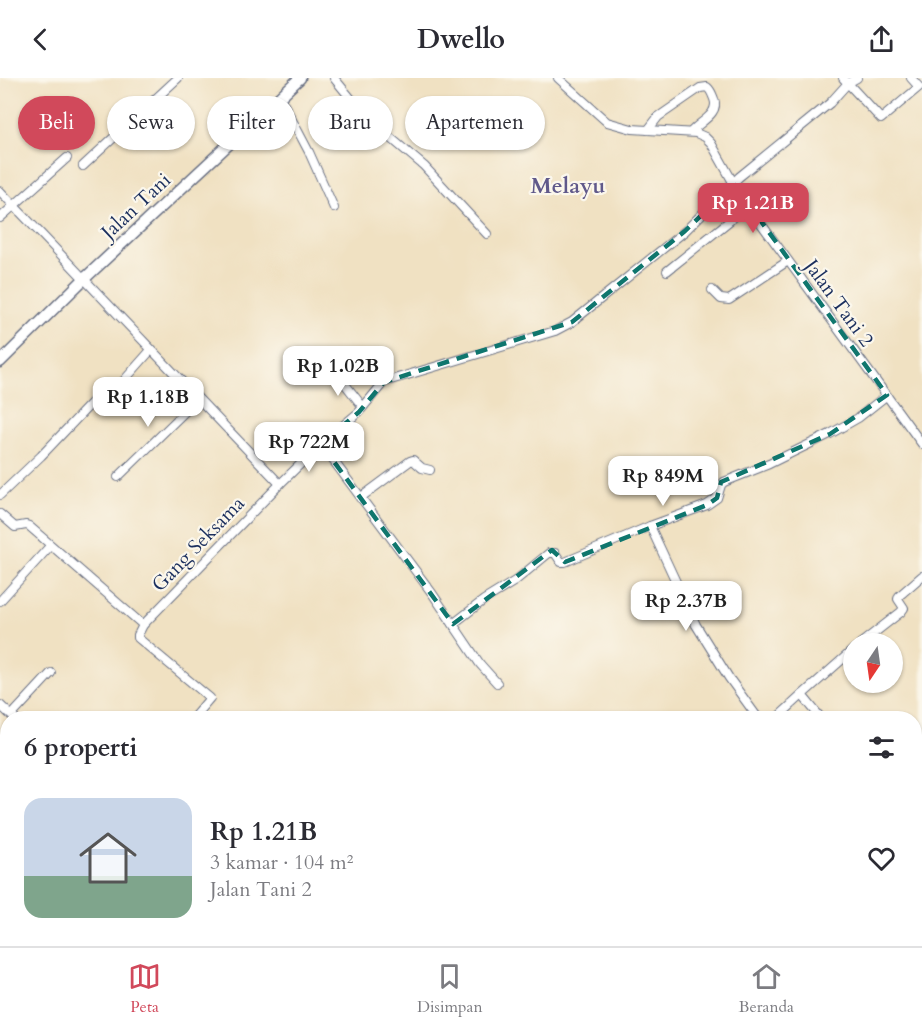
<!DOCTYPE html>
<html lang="id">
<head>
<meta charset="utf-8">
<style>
	:root { --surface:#fff; --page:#f2f2f3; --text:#2b2b33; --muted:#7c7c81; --line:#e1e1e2; --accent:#d1495b }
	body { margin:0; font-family:Cardo,serif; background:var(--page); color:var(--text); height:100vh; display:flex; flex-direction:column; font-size:22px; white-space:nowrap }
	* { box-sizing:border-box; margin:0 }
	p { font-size:20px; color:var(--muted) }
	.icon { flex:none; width:33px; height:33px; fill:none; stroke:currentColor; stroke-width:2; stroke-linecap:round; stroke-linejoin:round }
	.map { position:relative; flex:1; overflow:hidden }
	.side { position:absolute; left:0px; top:633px; width:922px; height:236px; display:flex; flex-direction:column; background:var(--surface); border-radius:24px 24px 0 0; box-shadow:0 2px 4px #0004 }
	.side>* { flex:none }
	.banner { position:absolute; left:18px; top:18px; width:600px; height:54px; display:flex; gap:12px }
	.needle { width:39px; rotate:193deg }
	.tools { position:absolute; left:843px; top:555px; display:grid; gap:12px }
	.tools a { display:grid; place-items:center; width:60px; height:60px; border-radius:50%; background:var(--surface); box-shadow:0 2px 4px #0004; font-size:30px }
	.price { position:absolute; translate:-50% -51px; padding:0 14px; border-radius:12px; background:#fff; color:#222; font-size:20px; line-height:39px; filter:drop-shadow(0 2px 3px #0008) }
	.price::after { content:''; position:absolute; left:50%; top:36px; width:18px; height:14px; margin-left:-9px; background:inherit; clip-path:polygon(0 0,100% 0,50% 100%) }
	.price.active { background:var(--accent); color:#fff }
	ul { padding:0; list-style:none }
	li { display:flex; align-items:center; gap:18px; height:150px; padding:0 24px }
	li span { display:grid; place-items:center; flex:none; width:168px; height:120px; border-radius:18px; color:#555 }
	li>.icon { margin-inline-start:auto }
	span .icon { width:72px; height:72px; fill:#fffc; stroke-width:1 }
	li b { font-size:26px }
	h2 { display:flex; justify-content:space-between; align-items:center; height:72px; padding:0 24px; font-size:26px }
	.tag { padding:0 21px; border-radius:27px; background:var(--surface); box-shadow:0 2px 4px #0004; font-size:21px; line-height:54px }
	.tag.active { background:var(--accent); color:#fff }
	header { display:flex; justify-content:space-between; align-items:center; height:78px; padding:0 24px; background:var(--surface); font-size:27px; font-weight:600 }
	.tab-bar { display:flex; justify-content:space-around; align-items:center; height:84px; border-top:2px solid var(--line); background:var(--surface); font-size:16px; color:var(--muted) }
	.tab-bar a { display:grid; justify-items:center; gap:3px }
	.tab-bar .active { color:var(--accent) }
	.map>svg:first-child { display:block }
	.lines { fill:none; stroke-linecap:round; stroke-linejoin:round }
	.minor-casing { stroke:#666d81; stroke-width:10 }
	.highway-casing { stroke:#666d81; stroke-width:13 }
	.minor { stroke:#fff; stroke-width:8 }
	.highway { stroke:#fff; stroke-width:10 }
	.marked { fill:none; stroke:#0f766e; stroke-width:4.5; stroke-dasharray:12 8; stroke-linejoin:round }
	.labels { text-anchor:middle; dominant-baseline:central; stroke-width:4.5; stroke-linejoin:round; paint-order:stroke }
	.street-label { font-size:20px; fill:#1b2f5e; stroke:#fbf7ec }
	.quarter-label { font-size:22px; font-weight:bold; fill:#60598a; stroke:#fbf7ec }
</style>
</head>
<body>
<header><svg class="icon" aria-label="back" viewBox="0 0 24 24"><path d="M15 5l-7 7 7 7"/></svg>Dwello<svg class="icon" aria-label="share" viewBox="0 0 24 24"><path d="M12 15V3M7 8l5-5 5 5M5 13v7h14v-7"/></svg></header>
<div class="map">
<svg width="922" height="868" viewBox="0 0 922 868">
	<rect width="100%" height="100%" fill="#fbf7ec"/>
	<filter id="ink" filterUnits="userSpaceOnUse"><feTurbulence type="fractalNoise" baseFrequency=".0167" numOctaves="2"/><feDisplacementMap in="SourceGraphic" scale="12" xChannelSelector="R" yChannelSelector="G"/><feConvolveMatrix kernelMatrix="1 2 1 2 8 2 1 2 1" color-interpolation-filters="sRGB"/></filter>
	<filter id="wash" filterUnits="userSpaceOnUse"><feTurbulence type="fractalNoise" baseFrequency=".008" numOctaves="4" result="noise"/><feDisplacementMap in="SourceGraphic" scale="24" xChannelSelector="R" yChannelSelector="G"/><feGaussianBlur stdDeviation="1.35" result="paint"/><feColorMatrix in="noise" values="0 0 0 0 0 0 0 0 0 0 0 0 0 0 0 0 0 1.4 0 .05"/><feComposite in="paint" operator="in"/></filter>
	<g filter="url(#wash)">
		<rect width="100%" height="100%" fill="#f0e1c2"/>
	</g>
	<g filter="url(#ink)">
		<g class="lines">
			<!-- minor casing -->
			<g class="minor-casing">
				<g id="minor">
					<path d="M334,0L366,39L424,88L487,156"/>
					<path d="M558,0L607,44L632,51L696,55L705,59L711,65L734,106L757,140L922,366"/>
					<path d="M843,0L881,41L919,9L911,0"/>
					<path d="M280,19L309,74L334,130"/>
					<path d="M648,52L658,39L700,10L707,9C711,12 712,16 714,21C720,36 699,44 691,54"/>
					<path d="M83,88L178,0"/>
					<path d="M0,113L280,406L143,547"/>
					<path d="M0,140L67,80"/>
					<path d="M667,193L748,128"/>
					<path d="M712,212L721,221L729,222L788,183"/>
					<path d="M334,292L363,329"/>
					<path d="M118,399L198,321"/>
					<path d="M280,406L321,366"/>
					<path d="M0,417L41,378L103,313L107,310L120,307L151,272"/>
					<path d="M360,420L410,383L413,382L422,390L430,392"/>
					<path d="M0,436L15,449L26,447L29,448L143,547L138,557V560L210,620L193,640"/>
					<path d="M650,448L696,547L729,600L758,640"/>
					<path d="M0,523L50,468"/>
					<path d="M453,546L484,522L515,503L549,475H555L561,484H565L650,448L707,427L717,420L721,407L724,404L769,386L830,356L858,340L887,317"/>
					<path d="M860,566L901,534L904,530L898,521L899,518L922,498"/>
					<path d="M497,605L480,586L432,515L321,366L359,334L384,304L555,253L572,244L685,153L739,99L830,25L848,5L857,0"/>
					<path d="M0,627L14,640"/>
					<path d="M12,637L51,595"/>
					<path d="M777,640L802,617"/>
					<path d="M821,640L802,617L854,571"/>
					<path d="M0,691L8,682"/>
					<path d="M255,861L262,868"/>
				</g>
			</g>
			<!-- highway casing -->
			<g class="highway-casing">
				<path id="highway" d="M0,284L84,201L300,0"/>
			</g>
			<!-- minor -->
			<use href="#minor" class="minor"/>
			<!-- highway -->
			<use href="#highway" class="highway"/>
		</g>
	</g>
	<!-- marked area -->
	<path class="marked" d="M734,106L887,317L830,356L721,404L717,420L707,427L565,484L552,472L453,546L321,366L359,334L384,304L572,244L685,153Z"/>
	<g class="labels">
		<!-- street labels -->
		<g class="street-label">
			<text transform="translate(136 128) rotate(-43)">Jalan Tani</text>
			<text transform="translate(839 225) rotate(54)">Jalan Tani 2</text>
			<text transform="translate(198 466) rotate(-46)">Gang Seksama</text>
		</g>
		<!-- quarter labels -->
		<g class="quarter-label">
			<text x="568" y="108">Melayu</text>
		</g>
	</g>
</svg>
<div class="tools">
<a><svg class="needle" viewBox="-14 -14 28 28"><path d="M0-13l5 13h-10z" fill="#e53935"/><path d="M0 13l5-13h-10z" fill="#7c7c81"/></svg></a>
</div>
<b class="price active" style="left:753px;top:156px">Rp 1.21B</b>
<b class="price" style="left:338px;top:319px">Rp 1.02B</b>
<b class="price" style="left:148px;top:350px">Rp 1.18B</b>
<b class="price" style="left:309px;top:395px">Rp 722M</b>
<b class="price" style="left:663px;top:429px">Rp 849M</b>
<b class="price" style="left:686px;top:554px">Rp 2.37B</b>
<div class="banner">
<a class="tag active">Beli</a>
<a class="tag">Sewa</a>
<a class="tag">Filter</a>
<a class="tag">Baru</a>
<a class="tag">Apartemen</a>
</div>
<section class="side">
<h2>6 properti<svg class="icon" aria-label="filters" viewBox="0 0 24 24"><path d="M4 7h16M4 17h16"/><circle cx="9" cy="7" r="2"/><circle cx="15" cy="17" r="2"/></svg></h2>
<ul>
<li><span style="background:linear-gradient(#c9d6e8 65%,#7fa58c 0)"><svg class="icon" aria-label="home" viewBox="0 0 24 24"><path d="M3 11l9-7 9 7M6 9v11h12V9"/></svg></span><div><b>Rp 1.21B</b><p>3 kamar · 104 m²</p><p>Jalan Tani 2</p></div><svg class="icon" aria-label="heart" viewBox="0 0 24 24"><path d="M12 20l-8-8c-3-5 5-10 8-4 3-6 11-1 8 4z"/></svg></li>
</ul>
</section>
</div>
<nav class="tab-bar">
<a class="active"><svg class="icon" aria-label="map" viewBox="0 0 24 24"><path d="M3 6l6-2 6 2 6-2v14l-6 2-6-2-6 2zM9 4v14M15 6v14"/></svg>Peta</a>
<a><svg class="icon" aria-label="saved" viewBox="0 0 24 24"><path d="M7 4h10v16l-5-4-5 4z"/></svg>Disimpan</a>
<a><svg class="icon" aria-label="home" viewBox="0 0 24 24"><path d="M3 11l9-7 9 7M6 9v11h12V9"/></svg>Beranda</a>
</nav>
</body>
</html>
